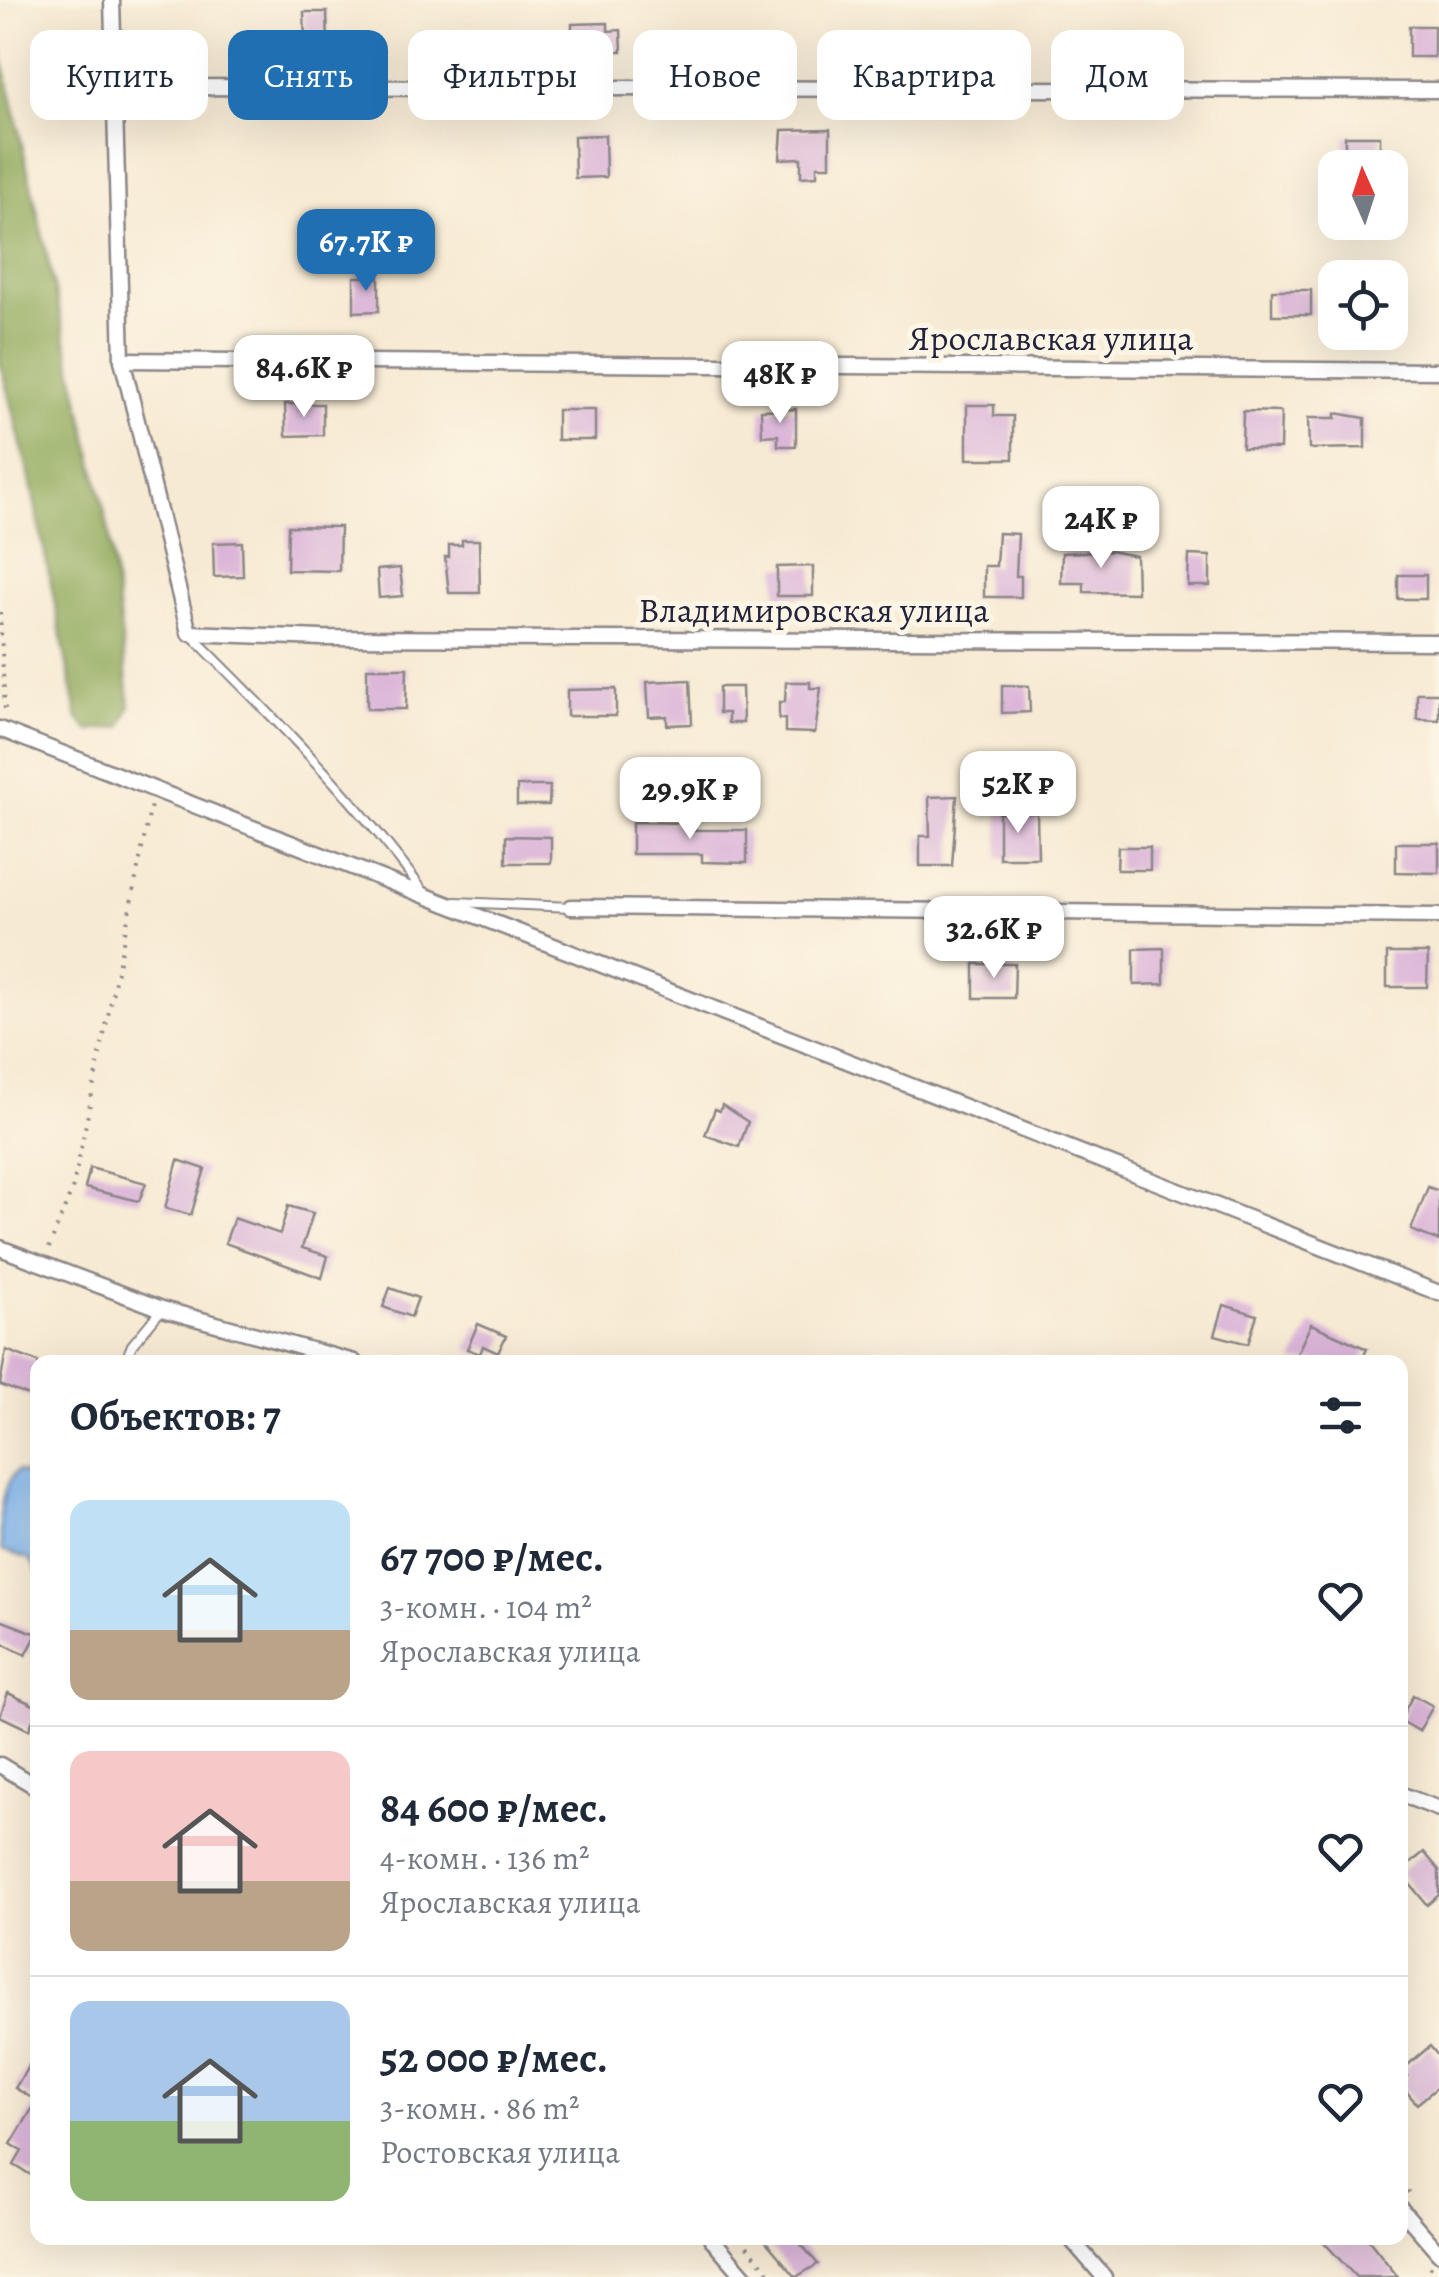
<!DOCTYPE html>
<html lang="ru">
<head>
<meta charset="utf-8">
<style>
	:root { --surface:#fff; --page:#f2f2f3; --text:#1f2937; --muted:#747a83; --line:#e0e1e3; --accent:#1f6fb2 }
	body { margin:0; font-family:Alegreya,serif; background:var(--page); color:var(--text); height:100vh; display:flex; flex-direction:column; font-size:38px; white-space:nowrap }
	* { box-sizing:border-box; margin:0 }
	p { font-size:32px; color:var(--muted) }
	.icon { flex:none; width:55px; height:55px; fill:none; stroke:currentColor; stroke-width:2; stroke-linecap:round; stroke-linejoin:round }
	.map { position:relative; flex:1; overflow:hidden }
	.details { position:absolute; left:30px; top:1355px; width:1378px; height:890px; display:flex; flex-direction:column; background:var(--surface); border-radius:20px; box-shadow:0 10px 40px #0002 }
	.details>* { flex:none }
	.top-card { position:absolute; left:30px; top:30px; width:1380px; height:90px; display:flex; gap:20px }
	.needle { width:65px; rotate:357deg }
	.controls { position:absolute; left:1318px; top:150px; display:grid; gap:20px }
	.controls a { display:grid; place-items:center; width:90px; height:90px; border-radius:20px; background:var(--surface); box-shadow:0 10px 40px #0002; font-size:50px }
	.price { position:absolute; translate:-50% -85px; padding:0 22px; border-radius:20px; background:#fff; color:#222; font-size:32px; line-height:65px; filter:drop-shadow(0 2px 5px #0008) }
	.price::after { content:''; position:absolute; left:50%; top:60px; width:30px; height:22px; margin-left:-15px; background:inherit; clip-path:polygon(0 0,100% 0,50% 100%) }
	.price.selected { background:var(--accent); color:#fff }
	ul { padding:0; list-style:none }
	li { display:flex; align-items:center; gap:30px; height:250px; padding:0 40px }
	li+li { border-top:2px solid var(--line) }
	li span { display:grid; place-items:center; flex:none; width:280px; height:200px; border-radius:20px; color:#555 }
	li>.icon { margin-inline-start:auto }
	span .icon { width:120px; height:120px; fill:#fffc; stroke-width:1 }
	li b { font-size:42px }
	h2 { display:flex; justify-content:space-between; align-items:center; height:120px; padding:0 40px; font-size:42px }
	.tag { padding:0 35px; border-radius:20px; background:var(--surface); box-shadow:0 10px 40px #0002; font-size:35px; line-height:90px }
	.tag.selected { background:var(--accent); color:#fff }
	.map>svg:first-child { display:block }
	.forest { fill:#90aa5c; stroke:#59664c; stroke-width:2.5 }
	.water { fill:#7fb5ee; stroke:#506c94; stroke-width:2.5 }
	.building { fill:#dbb5d9 }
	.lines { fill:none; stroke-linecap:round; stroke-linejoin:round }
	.lane-casing { stroke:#8c8687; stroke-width:12 }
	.street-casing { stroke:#8c8687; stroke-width:19 }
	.path { stroke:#8c8687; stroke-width:4; stroke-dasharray:2.5 8; stroke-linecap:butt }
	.lane { stroke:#fff; stroke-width:8 }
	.street { stroke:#fff; stroke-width:14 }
	.labels { text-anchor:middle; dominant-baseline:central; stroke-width:10; stroke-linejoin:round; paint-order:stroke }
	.street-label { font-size:35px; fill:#22223b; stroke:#fcf5e5 }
</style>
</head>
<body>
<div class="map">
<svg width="1439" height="2277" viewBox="0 0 1439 2277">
	<rect width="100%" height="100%" fill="#fcf5e5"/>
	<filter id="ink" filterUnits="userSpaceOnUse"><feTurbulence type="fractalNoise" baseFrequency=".01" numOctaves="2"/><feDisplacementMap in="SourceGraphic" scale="20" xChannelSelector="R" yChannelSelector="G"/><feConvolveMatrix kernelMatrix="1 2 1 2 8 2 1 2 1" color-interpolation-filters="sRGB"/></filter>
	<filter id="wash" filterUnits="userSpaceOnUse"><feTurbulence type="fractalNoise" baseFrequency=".0048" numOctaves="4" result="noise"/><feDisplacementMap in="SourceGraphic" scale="40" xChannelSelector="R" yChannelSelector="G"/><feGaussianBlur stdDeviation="2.25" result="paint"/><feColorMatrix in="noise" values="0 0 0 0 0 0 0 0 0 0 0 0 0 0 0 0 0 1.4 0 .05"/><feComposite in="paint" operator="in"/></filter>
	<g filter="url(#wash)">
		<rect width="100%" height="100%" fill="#f7ead3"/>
		<!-- forest -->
		<path class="forest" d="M0,46L109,532L130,707L121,727L89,731L78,719L30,479L0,362Z"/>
		<!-- water -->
		<path class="water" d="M17,1471L34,1478L37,1490V1571L30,1559L2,1550C0,1524 0,1487 17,1471Z"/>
		<g id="blocks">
			<!-- building -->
			<g class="building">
				<path d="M304,12H327L328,45L305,43Z"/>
				<path d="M608,23V31L621,30L622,51L572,52V24Z"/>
				<rect x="1409" y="26" width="25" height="31"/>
				<path d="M830,129V166H817V176L801,177V158L780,159L782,130Z"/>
				<path d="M605,135L606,177L575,178L574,136Z"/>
				<rect x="1345" y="136" width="35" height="32"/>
				<path d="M354,277H379V311L354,312Z"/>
				<rect x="1272" y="290" width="39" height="25"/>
				<path d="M285,404H323V435L286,436Z"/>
				<path d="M967,405H994V416H1013V459H967Z"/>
				<path d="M796,409V446H778V435L762,436L761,410Z"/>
				<rect x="557" y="410" width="38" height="30"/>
				<path d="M1243,411L1281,412L1280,449L1242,448Z"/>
				<path d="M1336,413L1365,418V448L1309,449L1308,418H1336Z"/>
				<path d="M288,526L340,527L339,571L287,570Z"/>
				<path d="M998,533L1018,534L1016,576H1021V597H984V566H996Z"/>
				<path d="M462,540H479L480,593H449L445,557H449V545H462Z"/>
				<path d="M242,542L243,576L214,577L213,543Z"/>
				<path d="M1110,551L1136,556L1137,593L1084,592V583H1061L1062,553Z"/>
				<path d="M1189,555L1210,556V586H1188Z"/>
				<path d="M813,566V596H777V567Z"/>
				<path d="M400,568L403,596L379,598L377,570Z"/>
				<rect x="1398" y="575" width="28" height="24"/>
				<path d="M367,668H407L406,709H367Z"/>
				<path d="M690,680L692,724L667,725V716L649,717L647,682Z"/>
				<path d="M786,682H810V688H821L815,733L785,732V719H779V702H785Z"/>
				<path d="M1002,685L1029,686L1030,712L1002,713Z"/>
				<path d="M719,687H742L743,723H728V713H719Z"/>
				<path d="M616,689V716H567V690Z"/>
				<path d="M1417,693H1439V720L1417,719Z"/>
				<path d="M517,786H550L549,805H517Z"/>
				<path d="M957,796L952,866H920V836H930L929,797Z"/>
				<path d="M999,813H1037L1038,858H999Z"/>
				<path d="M632,822L686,823V830H747V863L702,862V854H632Z"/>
				<path d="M506,836L551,837V863H506Z"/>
				<path d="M1396,843H1439V873L1396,872Z"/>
				<path d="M1118,847H1150V870H1117Z"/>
				<path d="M1164,948V984L1134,985V949Z"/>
				<path d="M1387,953H1428L1427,987H1387Z"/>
				<path d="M974,964H1015L1014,998H974Z"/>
				<path d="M722,1105L748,1122L739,1147L705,1135L715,1109L720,1111Z"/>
				<path d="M178,1160L205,1169L191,1215L165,1208Z"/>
				<path d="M90,1168L146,1183L139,1201L85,1188Z"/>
				<path d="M1428,1187L1439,1191V1241L1411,1230Z"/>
				<path d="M288,1206L313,1213L302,1248L328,1256L322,1278L225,1243L234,1218L280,1234Z"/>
				<path d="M390,1288L418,1298L411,1317L383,1307Z"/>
				<path d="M1224,1305L1257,1315L1248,1344L1215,1335Z"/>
				<path d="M478,1324L506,1336L498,1353L483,1346L480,1354L467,1349Z"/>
				<path d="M1311,1324L1367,1349L1361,1362H1293Z"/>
				<path d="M6,1350L38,1362V1399L0,1385Z"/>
				<path d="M0,1620L37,1634L26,1655L0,1642Z"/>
				<path d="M8,1693L38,1707L29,1730L0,1716Z"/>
				<path d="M1413,1695L1433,1706L1419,1731L1400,1720Z"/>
				<path d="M1424,1852L1439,1870V1895L1427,1905L1400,1872Z"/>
				<path d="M1430,2046L1439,2057V2086L1417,2104L1400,2084L1407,2076L1402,2070Z"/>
				<path d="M38,2051V2179L14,2165L22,2151L11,2144L37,2101L15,2088Z"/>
				<path d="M763,2238H795L818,2264L796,2277Z"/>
				<path d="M1320,2238H1367L1398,2277H1356Z"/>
			</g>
		</g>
	</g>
	<g filter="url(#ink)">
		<use href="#blocks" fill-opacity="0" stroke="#8c8687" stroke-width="2.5"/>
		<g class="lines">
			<!-- lane casing -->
			<g class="lane-casing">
				<g id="lane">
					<path d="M190,634C273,717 356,798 425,894"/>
					<path d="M455,902L571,907"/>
					<path d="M125,1362L132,1345L162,1309"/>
				</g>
			</g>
			<!-- street casing -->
			<g class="street-casing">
				<g id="street">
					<path d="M112,0L122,360L189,633L322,638L1439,642"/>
					<path d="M116,87L1439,90"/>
					<path d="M122,360L1439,371"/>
					<path d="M0,729L1439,1293"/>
					<path d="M571,907L1439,916"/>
					<path d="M0,1248L162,1309L354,1362"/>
					<path d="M0,1765L38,1788"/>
					<path d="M1400,1794L1439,1809"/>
					<path d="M1400,2208L1439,2253"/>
					<path d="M711,2238L745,2277"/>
					<path d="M1070,2238L1104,2277"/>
				</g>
			</g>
			<!-- path -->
			<g class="path">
				<path d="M0,612L5,712"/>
				<path d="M49,1248L73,1187L151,805"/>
				<path d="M1400,2183L1410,2194"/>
				<path d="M740,2238L773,2277"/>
				<path d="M1430,2266L1439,2276"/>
			</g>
			<!-- lane -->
			<use href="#lane" class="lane"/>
			<!-- street -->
			<use href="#street" class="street"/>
		</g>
	</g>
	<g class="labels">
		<!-- street labels -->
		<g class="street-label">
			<text x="1051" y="338">Ярославская улица</text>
			<text x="814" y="610">Владимировская улица</text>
		</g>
	</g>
</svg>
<div class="controls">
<a><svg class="needle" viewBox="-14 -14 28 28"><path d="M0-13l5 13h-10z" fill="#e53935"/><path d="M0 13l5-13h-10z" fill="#747a83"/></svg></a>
<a><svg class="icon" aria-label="locate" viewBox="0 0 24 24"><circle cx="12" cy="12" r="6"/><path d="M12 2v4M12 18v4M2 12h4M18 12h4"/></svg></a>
</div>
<b class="price selected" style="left:366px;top:294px">67.7K ₽</b>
<b class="price" style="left:304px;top:420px">84.6K ₽</b>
<b class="price" style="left:780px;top:426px">48K ₽</b>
<b class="price" style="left:1101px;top:571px">24K ₽</b>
<b class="price" style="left:1018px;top:836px">52K ₽</b>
<b class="price" style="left:690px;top:842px">29.9K ₽</b>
<b class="price" style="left:994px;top:981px">32.6K ₽</b>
<div class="top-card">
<a class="tag">Купить</a>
<a class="tag selected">Снять</a>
<a class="tag">Фильтры</a>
<a class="tag">Новое</a>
<a class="tag">Квартира</a>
<a class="tag">Дом</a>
</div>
<section class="details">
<h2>Объектов: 7<svg class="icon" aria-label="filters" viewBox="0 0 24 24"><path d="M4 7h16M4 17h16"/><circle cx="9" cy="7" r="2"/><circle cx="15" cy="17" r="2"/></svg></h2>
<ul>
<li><span style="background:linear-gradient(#bfe0f5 65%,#b9a48a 0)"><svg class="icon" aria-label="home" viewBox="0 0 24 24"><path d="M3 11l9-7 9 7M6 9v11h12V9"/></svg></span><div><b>67 700 ₽/мес.</b><p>3-комн. · 104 m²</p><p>Ярославская улица</p></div><svg class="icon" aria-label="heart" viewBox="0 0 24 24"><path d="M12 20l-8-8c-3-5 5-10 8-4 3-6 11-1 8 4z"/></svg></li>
<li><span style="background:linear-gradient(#f6c9c9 65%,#b9a48a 0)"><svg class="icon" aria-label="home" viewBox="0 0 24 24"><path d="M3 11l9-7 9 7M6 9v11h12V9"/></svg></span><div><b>84 600 ₽/мес.</b><p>4-комн. · 136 m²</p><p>Ярославская улица</p></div><svg class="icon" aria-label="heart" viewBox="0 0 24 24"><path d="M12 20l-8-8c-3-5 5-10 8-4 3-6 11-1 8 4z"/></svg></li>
<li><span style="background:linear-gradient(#a9c7e8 60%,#8fb573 0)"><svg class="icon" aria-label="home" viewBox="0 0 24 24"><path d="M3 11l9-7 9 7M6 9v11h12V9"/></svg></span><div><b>52 000 ₽/мес.</b><p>3-комн. · 86 m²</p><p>Ростовская улица</p></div><svg class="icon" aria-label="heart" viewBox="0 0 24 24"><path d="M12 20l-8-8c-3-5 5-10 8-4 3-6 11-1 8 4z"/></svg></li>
</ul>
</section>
</div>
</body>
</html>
